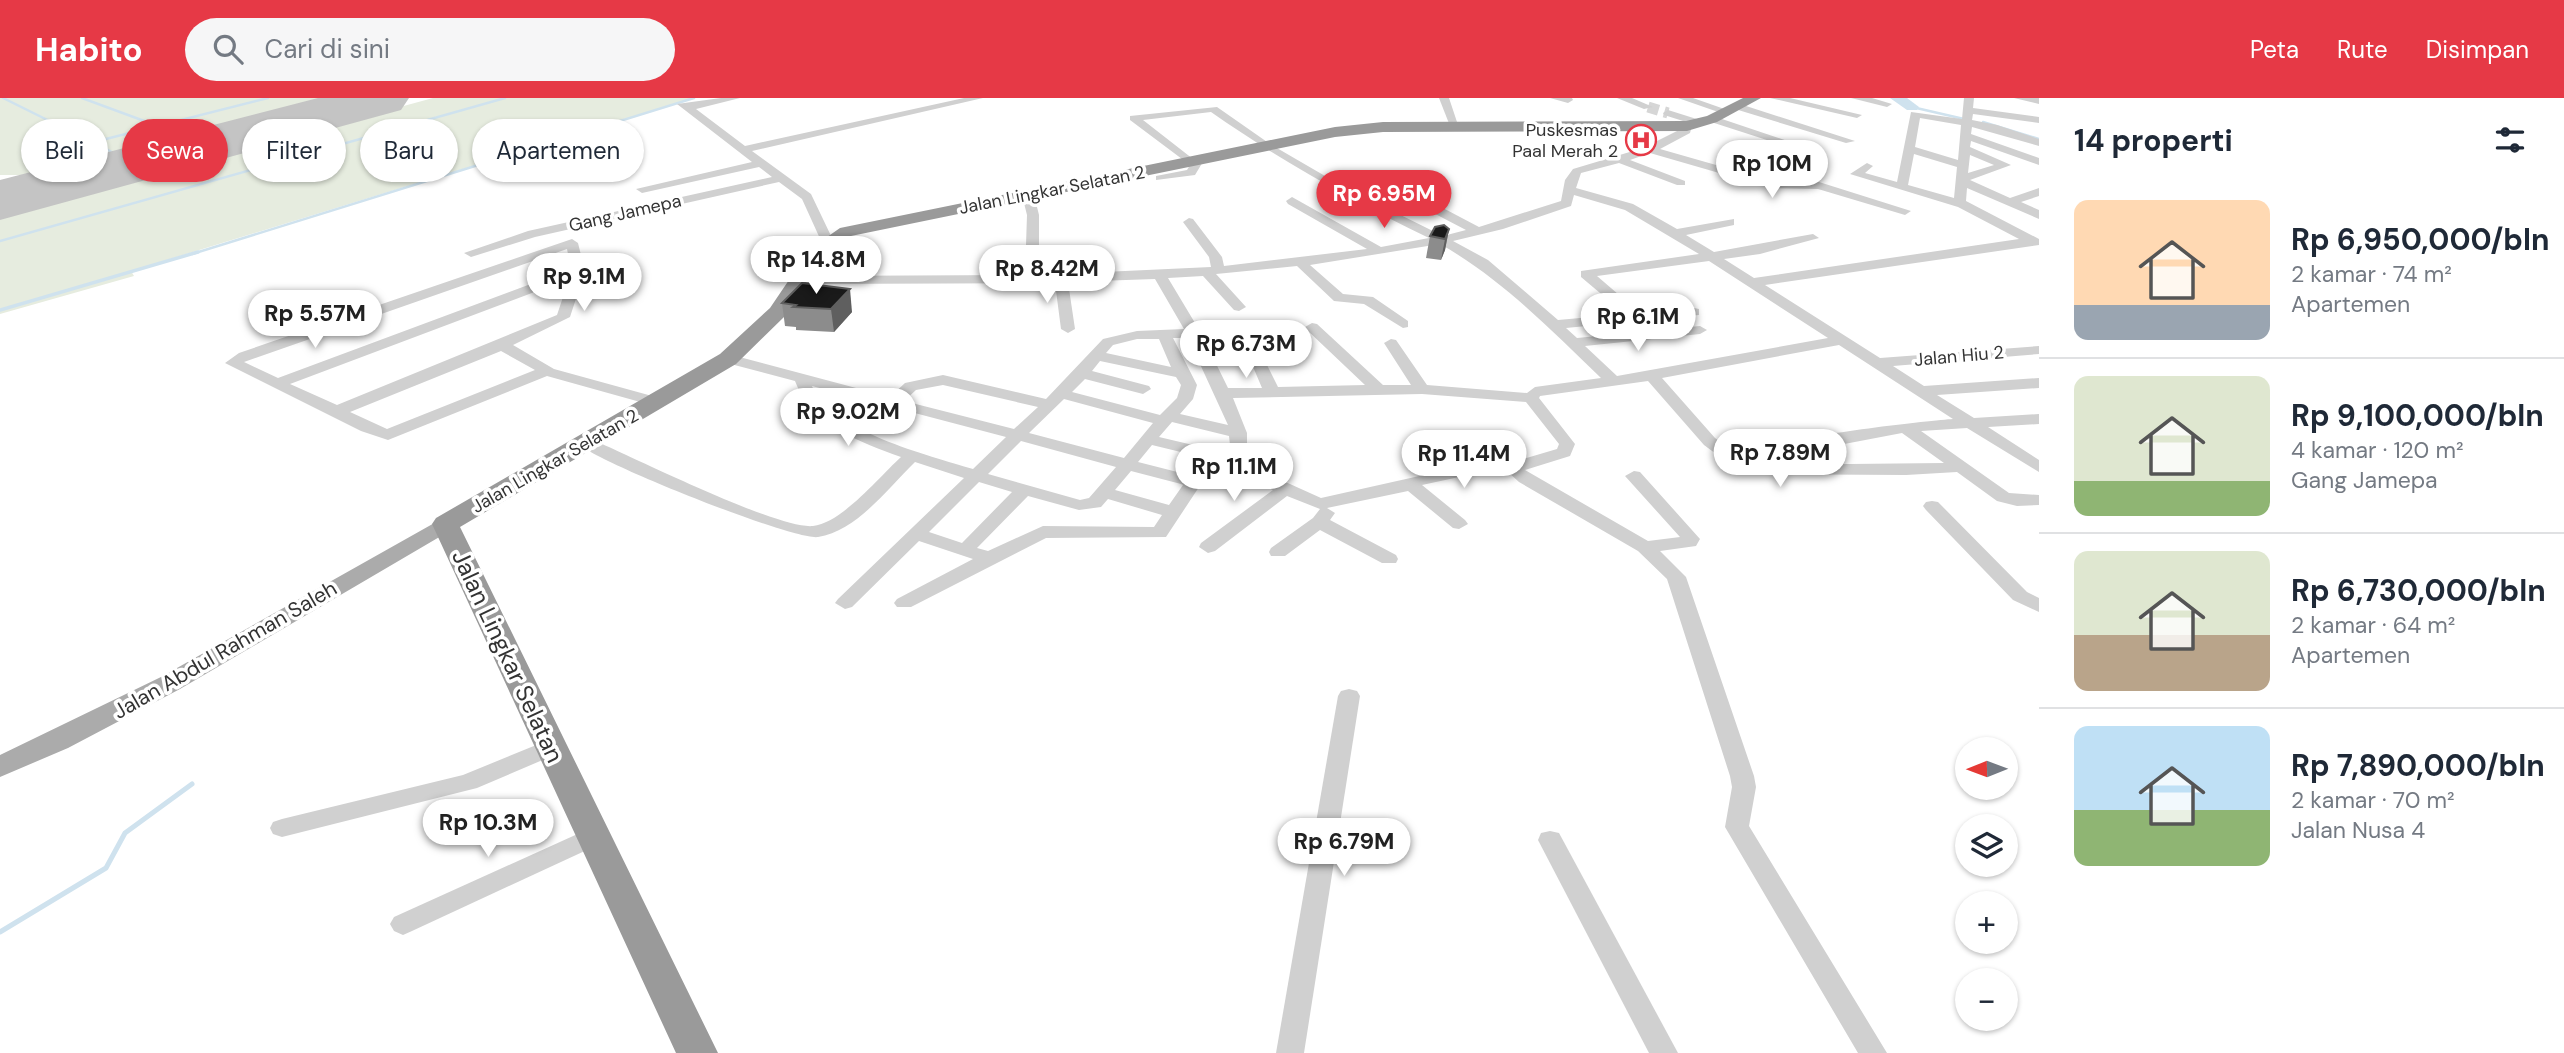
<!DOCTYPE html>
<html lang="id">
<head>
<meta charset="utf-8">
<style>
	:root { --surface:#fff; --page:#f6f6f7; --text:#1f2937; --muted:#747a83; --line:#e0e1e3; --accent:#e63946 }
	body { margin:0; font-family:"DM Sans",sans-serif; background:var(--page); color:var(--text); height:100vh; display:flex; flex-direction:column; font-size:26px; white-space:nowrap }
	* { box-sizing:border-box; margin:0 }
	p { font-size:23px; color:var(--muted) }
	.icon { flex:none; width:38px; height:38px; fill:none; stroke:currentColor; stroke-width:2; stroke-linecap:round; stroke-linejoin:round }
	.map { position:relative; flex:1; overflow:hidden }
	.sheet { display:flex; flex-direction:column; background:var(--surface); width:525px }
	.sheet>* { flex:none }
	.hud { position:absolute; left:21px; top:21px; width:665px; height:63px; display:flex; gap:14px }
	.needle { width:46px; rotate:269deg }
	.controls { position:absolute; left:1955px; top:639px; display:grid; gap:14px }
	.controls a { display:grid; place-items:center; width:63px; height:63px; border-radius:50%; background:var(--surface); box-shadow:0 2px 5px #0004; font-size:35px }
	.price { position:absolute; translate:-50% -60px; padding:0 16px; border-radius:24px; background:#fff; color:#222; font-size:23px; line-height:46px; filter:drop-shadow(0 2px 4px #0008) }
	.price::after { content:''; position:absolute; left:50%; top:42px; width:21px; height:16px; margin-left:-10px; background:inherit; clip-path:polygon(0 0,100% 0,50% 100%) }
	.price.selected { background:var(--accent); color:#fff }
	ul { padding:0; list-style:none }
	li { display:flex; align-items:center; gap:21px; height:175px; padding:0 35px }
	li+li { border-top:2px solid var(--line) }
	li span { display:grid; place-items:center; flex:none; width:196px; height:140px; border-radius:14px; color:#555 }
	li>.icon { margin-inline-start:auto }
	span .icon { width:84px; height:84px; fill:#fffc; stroke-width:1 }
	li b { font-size:30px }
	h2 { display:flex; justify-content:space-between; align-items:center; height:84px; padding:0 35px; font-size:30px }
	.tag { padding:0 24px; border-radius:32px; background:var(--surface); box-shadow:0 2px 5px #0004; font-size:24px; line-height:63px }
	.tag.selected { background:var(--accent); color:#fff }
	header { display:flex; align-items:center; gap:42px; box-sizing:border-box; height:98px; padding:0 35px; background:var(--accent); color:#fff }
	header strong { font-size:33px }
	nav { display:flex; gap:38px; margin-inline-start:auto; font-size:24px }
	.search { width:490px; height:63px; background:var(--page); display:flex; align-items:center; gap:18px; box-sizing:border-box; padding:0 24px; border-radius:38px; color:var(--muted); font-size:26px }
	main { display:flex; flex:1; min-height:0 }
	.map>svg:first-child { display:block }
	.green { fill:#e6ecdf }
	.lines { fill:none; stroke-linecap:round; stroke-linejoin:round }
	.stream-far2 { stroke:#cfe2ee; stroke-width:2.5 }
	.stream-far1 { stroke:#cfe2ee; stroke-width:3.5 }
	.stream { stroke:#cfe2ee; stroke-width:5 }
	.river { fill:#cfe2ee; fill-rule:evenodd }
	.taxiway { fill:#c4c4c4; fill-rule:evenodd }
	.runway { fill:#c4c4c4; fill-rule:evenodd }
	.minor-tunnel { stroke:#d6d6d6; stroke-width:11; stroke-dasharray:11 6; stroke-linecap:butt }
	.minor { fill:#d0d0d0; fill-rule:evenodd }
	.major { fill:#ababab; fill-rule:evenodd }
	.highway { fill:#9a9a9a; fill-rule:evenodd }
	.wall { fill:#8c8c8c }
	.shaded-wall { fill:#5f5f5f }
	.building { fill:#1a1a1a; stroke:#5f5f5f; stroke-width:2 }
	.labels { text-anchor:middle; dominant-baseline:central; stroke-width:7; stroke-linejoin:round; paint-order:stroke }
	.far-poi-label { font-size:18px; fill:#333; stroke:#fff; text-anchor:end }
	.far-street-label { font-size:18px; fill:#333; stroke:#fff }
	.street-label { font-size:21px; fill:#333; stroke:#fff }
	.near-street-label { font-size:24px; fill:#333; stroke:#fff }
</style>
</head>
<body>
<header>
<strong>Habito</strong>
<div class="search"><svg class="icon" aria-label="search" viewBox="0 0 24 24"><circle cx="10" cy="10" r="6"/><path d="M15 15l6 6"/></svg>Cari di sini</div>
<nav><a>Peta</a><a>Rute</a><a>Disimpan</a></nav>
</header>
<main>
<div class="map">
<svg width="2039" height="955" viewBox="0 0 2039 955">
	<rect width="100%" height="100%" fill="#fff"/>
	<!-- green -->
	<g class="green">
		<path d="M0,0H343L80,68L23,77H0Z"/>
		<path d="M433,0H694L131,173L134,178L0,216V118Z"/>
	</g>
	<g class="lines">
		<!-- stream-far2 -->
		<g class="stream-far2">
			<path d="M3,0L116,56"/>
			<path d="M82,0L185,38"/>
			<path d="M1912,9L1964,21"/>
			<path d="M1983,24L2039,41"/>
			<path d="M94,44L268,0"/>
			<path d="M0,143L505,0"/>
			<path d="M192,156L694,0"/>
		</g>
		<!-- stream-far1 -->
		<path class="stream-far1" d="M0,212L198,154"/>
		<!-- stream -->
		<path class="stream" d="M0,834L106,770L125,735L192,686"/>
		<!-- river -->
		<path class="river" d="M1890,0H1907L1919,9L1917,12H1907Z"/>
		<!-- taxiway -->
		<path class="taxiway" d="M33,85L42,88L46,93L42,98L0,103V87Z"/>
		<!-- runway -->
		<path class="runway" d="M318,0H409L401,12L0,122V82Z"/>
		<!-- minor-tunnel -->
		<path class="minor-tunnel" d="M1648,9L1668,15"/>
		<!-- minor -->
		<g class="minor">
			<path d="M721,0H740L696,11L745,48L964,0H983L752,53L811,96L833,142L832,145H822L802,101L779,84L535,139L471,159L464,155L528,133L772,79L759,69L642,95L636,91L752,64L677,6Z"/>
			<path d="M1439,0H1449L1459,30L1450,28Z"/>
			<path d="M1550,0H1572L1573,2L1568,5Z"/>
			<path d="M1617,0H1632L1653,9L1644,11Z"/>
			<path d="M1678,0H1693L1733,14L1724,16Z"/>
			<path d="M1770,0H1790L1862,17L1857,20Z"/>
			<path d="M1851,0H1872L1892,6L1887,9Z"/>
			<path d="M1964,0H1974L1973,10L2039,19V25L1973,16L1972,22L1997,27L2039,41V48L1972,29L1971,36L2039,60V67L1971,43L1970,49L2011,67L1970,82L2010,100L2039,90V98L2021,104L2039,112V121L1967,90L1966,103L2039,141V147L1765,187L1880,260L2039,248V256L1893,268L1924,288L2039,280V290L1937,297L1974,320L2039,316V326L1988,329L2039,362V374L1967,330L1921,333L2009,395L2039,397V407L2017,408L1997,403L1957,374L1906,377L1743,376L1704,347L1648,283L1540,298L1539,300L1575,346L1570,358L1525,372L1648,443L1680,439L1625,378L1634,373L1640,374L1700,441L1696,448L1660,453L1686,479L1754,678L1756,689L1749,728L1887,955H1858L1725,729L1732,689L1730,678L1667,481L1638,453L1519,384L1508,374L1473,376L1422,387L1465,422L1468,426L1459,431L1453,430L1408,393L1327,410L1335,415L1330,422L1396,457L1398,461L1396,465H1382L1320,432L1285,458H1271L1269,454L1271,450L1313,420L1320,411L1287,398L1215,453L1208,455L1199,449L1201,445L1273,392L1240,377L1234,367L1152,347L1138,364L1193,378L1201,386L1166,439L1046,440L911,509H897L894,505L897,501L973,461L919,443L852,509L845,511L835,505L838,501L964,380L915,364C888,390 857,433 818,439C794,443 594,363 579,346L587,341L593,342C633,359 779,432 813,428C842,425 880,378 901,359C860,344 811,327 795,283L723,264V258L728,256L890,299L905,285L943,277L1046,301L1103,241L1137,233L1184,231L1155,181L1068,184L1075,231L1068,235L1061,231L1055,185L801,186L794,182L801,178L1025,177L1027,117L1022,97L1028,93L1034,97L1039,117V177L1211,169L1209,159L1183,124L1189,120L1193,121L1222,159L1224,168L1367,151L1288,106L1286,103L1292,99L1381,149L1429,140C1353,103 1281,63 1211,14L1143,22L1193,61L1198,59L1204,62L1195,77L1156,82V78L1187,72L1190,67L1130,22V18L1217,9L1270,46L1344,89L1443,138L1466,132L1395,95V89H1403L1479,129L1561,103L1565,82L1573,71L1643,50L1681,31L1687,25L1692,28L1690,35L1660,51L1772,83L1819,84L1911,113L1905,117L1818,91L1771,90L1650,55L1630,62L1685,83V87H1677L1619,65L1581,75L1576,90L1633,106L1677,131L1734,121V127L1686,137L1714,154L1813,136L1819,140L1760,156L1724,161L1754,180L2019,141L1958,109L1850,76L1867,65L1873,68L1865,75L1897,84L1911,14L1962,21ZM1920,20L1961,27L1958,62L1915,49ZM1914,56L1957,69L1954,100L1908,87ZM1970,57L1994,67L1968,75ZM1574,97L1625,112L1699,156L1581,173V179L1625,216L1558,222L1488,162L1453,143L1503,131L1571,108ZM1440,146C1502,181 1550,231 1601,280L1535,289L1527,295L1427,287L1396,242L1391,241L1384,245L1411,287H1383L1317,226L1312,225L1305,229L1307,232L1365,287L1278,289L1262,257L1255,253L1248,257L1262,290H1228L1201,235L1168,180L1203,178L1234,212L1239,213L1246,209L1216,176L1297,168L1334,203L1364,206L1403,230L1408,229V223L1373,199L1343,196L1310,167ZM1709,163L1828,240L1617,278L1585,248L1700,236L1707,232L1700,228L1577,240L1566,230L1699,217V211L1694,210L1640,215L1597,178ZM1173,240H1188L1228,327L1180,316L1193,301L1197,287ZM1137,241H1159L1171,269L1106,255L1113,247ZM1839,247L1953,321C1933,322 1801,337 1794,345L1796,349L1839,347L1902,335L1944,365L1752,367L1715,340L1662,280ZM1100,263L1176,279L1181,287L1177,300L1160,317L1072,294L1085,281L1143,296L1151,291L1149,288L1092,273ZM943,287L1038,309L1014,331L904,303L916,292ZM812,288L1006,339L973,371C930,358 828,332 812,288ZM1422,296L1526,304L1559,346L1557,351L1516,363L1473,366L1321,400L1252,369L1247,355V335L1233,300ZM1064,301L1153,325L1124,360L1029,335ZM1172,324L1229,338L1231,356L1159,339ZM1021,343L1116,369L1089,400L1080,402L988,376ZM1131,373L1181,386L1183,387L1169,407L1115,392ZM979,384L1012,394L962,445L929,434ZM1028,398L1079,412L1101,409L1108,401L1162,417L1154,429L1043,428L988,453L977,450Z"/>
			<path d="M2014,0H2039V6Z"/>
			<path d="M1735,7H1743L1855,43L1846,45L1735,11Z"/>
			<path d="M1668,12L1703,23L1704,25L1699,28L1664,17L1663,15Z"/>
			<path d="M1708,19H1716L1823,55L1813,57L1708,23Z"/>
			<path d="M572,141L578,145L585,173L570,219L513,247L554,271L663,301V307H651L547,278L388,342L361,333L225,265L239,255ZM567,151L571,171L278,280L244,264ZM569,181L557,217L337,307L290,286ZM501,253L535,272L387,331L350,314Z"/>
			<path d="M1932,403L1938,404L2027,494L2039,500V514L2013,502L1926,412L1923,408L1926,404Z"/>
			<path d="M1349,591L1357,593L1360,598L1304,955H1276L1338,598L1341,593Z"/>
			<path d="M551,641L559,643L562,649L559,655L477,690L282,739L273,736L270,730L273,724L282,721L463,677Z"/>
			<path d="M593,729L602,731L605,738L602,745L412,833L403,837L394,833L390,826L394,819Z"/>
			<path d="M1550,733L1559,735L1678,955H1649L1538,742L1541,735Z"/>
		</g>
		<!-- major -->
		<path class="major" d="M445,419L453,421L457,426L453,431L180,591L68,650L0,679V657L161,579Z"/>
		<!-- highway -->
		<path class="highway" d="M1743,0H1761L1717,24L1687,33L1383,34L1335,39L851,138L823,159L784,219L736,266L460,429L718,955H676L432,426L436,420L720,256L770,210L810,151L840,130L1335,29L1383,24L1686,23L1707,18Z"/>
	</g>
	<!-- wall -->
	<g class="wall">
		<path d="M1449,131L1445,152L1441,162L1426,160L1430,138Z"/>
		<path d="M782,205L852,214L834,234L796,232V229L785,228Z"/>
	</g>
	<!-- shaded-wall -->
	<g class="shaded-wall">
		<path d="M1449,131L1445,152L1441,162L1445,141Z"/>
		<path d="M850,191L852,214L834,234L831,211Z"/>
	</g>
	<!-- building -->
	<g class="building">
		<path d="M1444,127L1449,131L1445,141L1430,138L1435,129Z"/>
		<path d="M802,185L850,191L831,211L793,209L796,207L782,205Z"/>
	</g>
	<!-- icons -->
	<defs>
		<g id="hospital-ring" transform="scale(1.575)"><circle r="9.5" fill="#fff" stroke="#e63946" stroke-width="1.5"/><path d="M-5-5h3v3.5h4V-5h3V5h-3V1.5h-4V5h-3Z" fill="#e63946"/></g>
	</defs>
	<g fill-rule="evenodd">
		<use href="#hospital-ring" x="1641" y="42"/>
	</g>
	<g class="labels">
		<!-- far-poi labels -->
		<g class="far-poi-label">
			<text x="1618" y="32">Puskesmas<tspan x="1618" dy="21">Paal Merah 2</tspan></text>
		</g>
		<!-- far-street labels -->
		<g class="far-street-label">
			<text transform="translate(1052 92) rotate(-11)">Jalan Lingkar Selatan 2</text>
			<text transform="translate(625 115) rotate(-13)">Gang Jamepa</text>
			<text transform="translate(1959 258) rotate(-5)">Jalan Hiu 2</text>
			<text transform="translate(555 363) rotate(-30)">Jalan Lingkar Selatan 2</text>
		</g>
		<!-- street labels -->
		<g class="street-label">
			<text transform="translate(225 552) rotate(-30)">Jalan Abdul Rahman Saleh</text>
		</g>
		<!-- near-street labels -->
		<g class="near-street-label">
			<text transform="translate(508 558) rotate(65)">Jalan Lingkar Selatan</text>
		</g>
	</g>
</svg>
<div class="controls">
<a><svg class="needle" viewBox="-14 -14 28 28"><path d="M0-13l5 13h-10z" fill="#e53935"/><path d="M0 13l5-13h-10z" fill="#747a83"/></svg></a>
<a><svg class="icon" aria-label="layers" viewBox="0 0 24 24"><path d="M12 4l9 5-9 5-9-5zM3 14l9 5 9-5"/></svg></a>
<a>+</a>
<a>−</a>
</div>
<b class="price" style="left:1772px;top:102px">Rp 10M</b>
<b class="price selected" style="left:1384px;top:132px">Rp 6.95M</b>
<b class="price" style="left:816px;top:198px">Rp 14.8M</b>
<b class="price" style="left:1047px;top:207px">Rp 8.42M</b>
<b class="price" style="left:584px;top:215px">Rp 9.1M</b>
<b class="price" style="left:315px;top:252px">Rp 5.57M</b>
<b class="price" style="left:1638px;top:255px">Rp 6.1M</b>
<b class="price" style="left:1246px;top:282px">Rp 6.73M</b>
<b class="price" style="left:848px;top:350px">Rp 9.02M</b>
<b class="price" style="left:1780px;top:391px">Rp 7.89M</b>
<b class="price" style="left:1464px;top:392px">Rp 11.4M</b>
<b class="price" style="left:1234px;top:405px">Rp 11.1M</b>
<b class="price" style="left:488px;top:761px">Rp 10.3M</b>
<b class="price" style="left:1344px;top:780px">Rp 6.79M</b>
<div class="hud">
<a class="tag">Beli</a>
<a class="tag selected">Sewa</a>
<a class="tag">Filter</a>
<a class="tag">Baru</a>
<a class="tag">Apartemen</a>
</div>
</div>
<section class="sheet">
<h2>14 properti<svg class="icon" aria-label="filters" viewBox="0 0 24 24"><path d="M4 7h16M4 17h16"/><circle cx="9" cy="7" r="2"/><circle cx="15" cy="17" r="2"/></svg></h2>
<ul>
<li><span style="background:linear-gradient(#ffd9b3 75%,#9aa5b1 0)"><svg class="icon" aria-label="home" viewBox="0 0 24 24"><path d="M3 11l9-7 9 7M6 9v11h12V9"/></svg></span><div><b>Rp 6,950,000/bln</b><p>2 kamar · 74 m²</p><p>Apartemen</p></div></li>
<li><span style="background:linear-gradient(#dfe7d0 75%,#8fb573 0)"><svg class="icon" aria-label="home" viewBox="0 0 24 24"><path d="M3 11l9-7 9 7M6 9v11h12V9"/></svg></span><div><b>Rp 9,100,000/bln</b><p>4 kamar · 120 m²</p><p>Gang Jamepa</p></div></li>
<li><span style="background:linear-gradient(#dfe7d0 60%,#b9a48a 0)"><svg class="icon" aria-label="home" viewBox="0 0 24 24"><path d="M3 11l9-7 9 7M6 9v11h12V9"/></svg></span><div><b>Rp 6,730,000/bln</b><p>2 kamar · 64 m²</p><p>Apartemen</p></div></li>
<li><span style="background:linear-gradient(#bfe0f5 60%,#8fb573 0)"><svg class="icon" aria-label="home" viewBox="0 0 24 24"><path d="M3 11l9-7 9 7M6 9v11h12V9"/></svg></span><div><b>Rp 7,890,000/bln</b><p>2 kamar · 70 m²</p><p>Jalan Nusa 4</p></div></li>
</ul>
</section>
</main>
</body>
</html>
